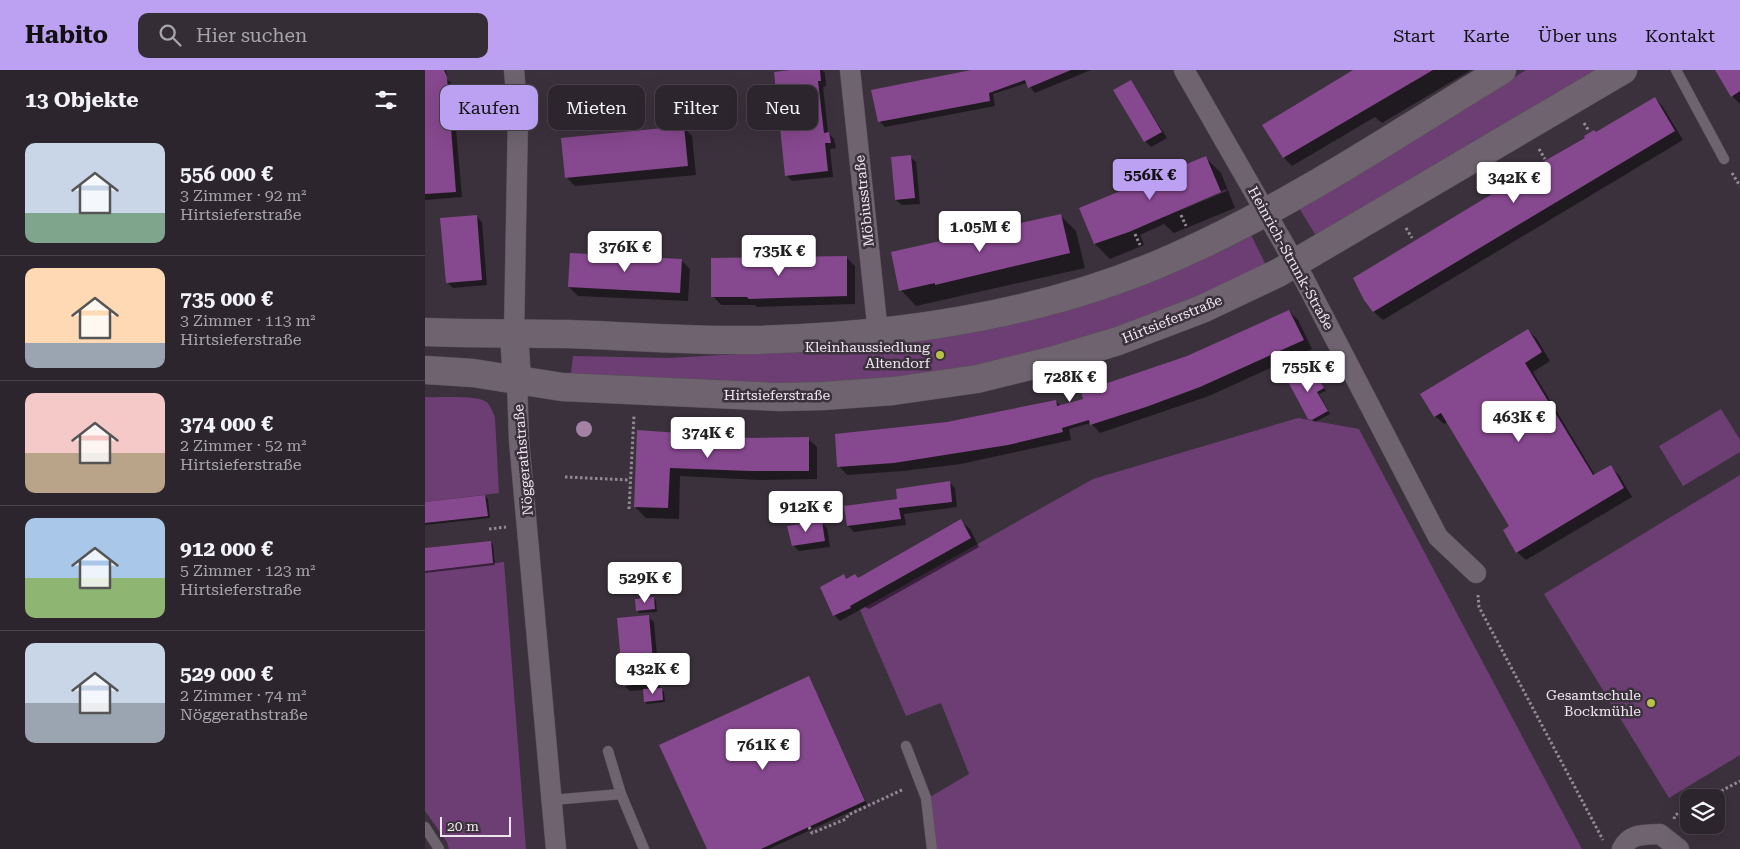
<!DOCTYPE html>
<html lang="de">
<head>
<meta charset="utf-8">
<style>
	:root { --surface:#2c252d; --page:#342d35; --text:#f1f3f6; --muted:#a6a5aa; --line:#484249; --accent:#bca0f2 }
	body { margin:0; font-family:"Roboto Serif",serif; background:var(--page); color:var(--text); height:100vh; display:flex; flex-direction:column; font-size:19px; white-space:nowrap }
	* { box-sizing:border-box; margin:0 }
	p { font-size:16px; color:var(--muted) }
	.icon { flex:none; width:28px; height:28px; fill:none; stroke:currentColor; stroke-width:2; stroke-linecap:round; stroke-linejoin:round }
	.map { position:relative; flex:1; overflow:hidden }
	.sheet { display:flex; flex-direction:column; background:var(--surface); width:425px }
	.sheet>* { flex:none }
	.guide { position:absolute; left:15px; top:15px; width:475px; height:45px; display:flex; gap:10px }
	.buttons { position:absolute; left:1255px; top:719px; display:grid; gap:10px }
	.buttons a { display:grid; place-items:center; width:45px; height:45px; border-radius:10px; background:var(--surface); box-shadow:0 5px 20px #0002,0 0 0 1px var(--line); font-size:25px }
	.scale { position:absolute; left:15px; bottom:12px; width:71px; box-sizing:border-box; padding-left:5px; border:2px solid #ede7ed; border-top:0; font-size:14px; line-height:18px; white-space:nowrap; color:#ede7ed; -webkit-text-stroke:4px #3b313c; paint-order:stroke }
	.price { position:absolute; translate:-50% -42px; padding:0 11px; border-radius:5px; background:#fff; color:#222; font-size:16px; line-height:32px; filter:drop-shadow(0 1px 2px #0008) }
	.price::after { content:''; position:absolute; left:50%; top:30px; width:15px; height:11px; margin-left:-8px; background:inherit; clip-path:polygon(0 0,100% 0,50% 100%) }
	.price.selected { background:var(--accent); color:#111 }
	ul { padding:0; list-style:none }
	li { display:flex; align-items:center; gap:15px; height:125px; padding:0 25px }
	li+li { border-top:1px solid var(--line) }
	li span { display:grid; place-items:center; flex:none; width:140px; height:100px; border-radius:10px; color:#555 }
	li>.icon { margin-inline-start:auto }
	span .icon { width:60px; height:60px; fill:#fffc; stroke-width:1 }
	li b { font-size:21px }
	h2 { display:flex; justify-content:space-between; align-items:center; height:60px; padding:0 25px; font-size:21px }
	.tag { padding:0 18px; border-radius:10px; background:var(--surface); box-shadow:0 5px 20px #0002,0 0 0 1px var(--line); font-size:18px; line-height:45px }
	.tag.selected { background:var(--accent); color:#111 }
	header { display:flex; align-items:center; gap:30px; box-sizing:border-box; height:70px; padding:0 25px; background:var(--accent); color:#111 }
	header strong { font-size:24px }
	nav { display:flex; gap:28px; margin-inline-start:auto; font-size:18px }
	.search { width:350px; height:45px; background:var(--page); display:flex; align-items:center; gap:12px; box-sizing:border-box; padding:0 18px; border-radius:10px; color:var(--muted); font-size:19px }
	main { display:flex; flex:1; min-height:0 }
	.map>svg:first-child { display:block }
	.green { fill:#6d3e73 }
	.shadow { fill:#0007; fill-rule:evenodd }
	.building { fill:#86488e }
	.lines { fill:none; stroke-linecap:round; stroke-linejoin:round }
	.lane-casing { stroke:#574f58; stroke-width:11 }
	.street-casing { stroke:#574f58; stroke-width:21 }
	.secondary-casing { stroke:#574f58; stroke-width:29 }
	.path { stroke:#928a93; stroke-width:3; stroke-dasharray:2.5 2.5; stroke-linecap:butt }
	.lane { stroke:#6e636f; stroke-width:10 }
	.street { stroke:#6e636f; stroke-width:20 }
	.secondary { stroke:#6e636f; stroke-width:28 }
	.tree { fill:#a382a6 }
	.poi-dot { fill:#b8c147; stroke:#3b313c; stroke-width:2 }
	.labels { text-anchor:middle; dominant-baseline:central; stroke-width:5; stroke-linejoin:round; paint-order:stroke }
	.street-label { font-size:14px; fill:#ede7ed; stroke:#3b313c }
	.poi-label { font-size:14px; fill:#ede7ed; stroke:#3b313c; text-anchor:end }
</style>
</head>
<body>
<header>
<strong>Habito</strong>
<div class="search"><svg class="icon" aria-label="search" viewBox="0 0 24 24"><circle cx="10" cy="10" r="6"/><path d="M15 15l6 6"/></svg>Hier suchen</div>
<nav><a>Start</a><a>Karte</a><a>Über uns</a><a>Kontakt</a></nav>
</header>
<main>
<section class="sheet">
<h2>13 Objekte<svg class="icon" aria-label="filters" viewBox="0 0 24 24"><path d="M4 7h16M4 17h16"/><circle cx="9" cy="7" r="2"/><circle cx="15" cy="17" r="2"/></svg></h2>
<ul>
<li><span style="background:linear-gradient(#c9d6e8 70%,#7fa58c 0)"><svg class="icon" aria-label="home" viewBox="0 0 24 24"><path d="M3 11l9-7 9 7M6 9v11h12V9"/></svg></span><div><b>556 000 €</b><p>3 Zimmer · 92 m²</p><p>Hirtsieferstraße</p></div></li>
<li><span style="background:linear-gradient(#ffd9b3 75%,#9aa5b1 0)"><svg class="icon" aria-label="home" viewBox="0 0 24 24"><path d="M3 11l9-7 9 7M6 9v11h12V9"/></svg></span><div><b>735 000 €</b><p>3 Zimmer · 113 m²</p><p>Hirtsieferstraße</p></div></li>
<li><span style="background:linear-gradient(#f6c9c9 60%,#b9a48a 0)"><svg class="icon" aria-label="home" viewBox="0 0 24 24"><path d="M3 11l9-7 9 7M6 9v11h12V9"/></svg></span><div><b>374 000 €</b><p>2 Zimmer · 52 m²</p><p>Hirtsieferstraße</p></div></li>
<li><span style="background:linear-gradient(#a9c7e8 60%,#8fb573 0)"><svg class="icon" aria-label="home" viewBox="0 0 24 24"><path d="M3 11l9-7 9 7M6 9v11h12V9"/></svg></span><div><b>912 000 €</b><p>5 Zimmer · 123 m²</p><p>Hirtsieferstraße</p></div></li>
<li><span style="background:linear-gradient(#c9d6e8 60%,#9aa5b1 0)"><svg class="icon" aria-label="home" viewBox="0 0 24 24"><path d="M3 11l9-7 9 7M6 9v11h12V9"/></svg></span><div><b>529 000 €</b><p>2 Zimmer · 74 m²</p><p>Nöggerathstraße</p></div></li>
</ul>
</section>
<div class="map">
<svg width="1315" height="779" viewBox="0 0 1315 779">
	<rect width="100%" height="100%" fill="#3b313c"/>
	<!-- green -->
	<g class="green">
		<path d="M1101,0H1174L893,169L874,138Z"/>
		<path d="M826,165L841,195C704,262 553,309 399,316C363,318 326,313 289,312C241,310 194,310 146,303L148,286L244,288L403,279Z"/>
		<path d="M0,327C15,328 47,325 60,331C65,334 68,342 70,348L74,423L0,432Z"/>
		<path d="M1296,339L1315,370V382L1258,416L1234,376Z"/>
		<path d="M873,348L934,359L1157,779H512L505,727L544,704L516,633L481,646L435,540L668,409Z"/>
		<path d="M1315,405V685L1244,728L1119,524Z"/>
		<path d="M79,492L101,779H24L22,772L0,741V501Z"/>
	</g>
	<!-- shadow -->
	<g class="shadow">
		<path d="M0,0H21L22,9L27,14L37,127L0,130Z"/>
		<path d="M374,0H397L400,3L401,16L398,17L403,63L409,69L411,78L405,79L408,107L367,111L361,105L355,53L349,47L354,34Z"/>
		<path d="M552,0H666L610,23L602,13L568,24L570,36L460,57L454,51Z"/>
		<path d="M930,0H1046L957,53L950,47L867,96L859,88Z"/>
		<path d="M1291,0H1315V34L1307,26Z"/>
		<path d="M706,11L742,68L726,77L720,71Z"/>
		<path d="M1230,28L1238,37L1258,70L958,250L949,242L929,209Z"/>
		<path d="M259,58L267,66L271,105L150,116L141,107Z"/>
		<path d="M485,87L491,92L495,134L477,135L471,130Z"/>
		<path d="M780,87L796,103L810,138L749,163L739,154L715,165L719,175L685,189L670,174L655,139ZM801,119L802,121L739,147V144Z"/>
		<path d="M51,146L57,152L62,215L28,218L22,212Z"/>
		<path d="M636,146L651,161L660,198L491,236L476,220Z"/>
		<path d="M421,187L430,196V234L332,237L330,235H296L288,226Z"/>
		<path d="M256,190L265,199L263,231L153,226L144,217Z"/>
		<path d="M864,241L873,250L887,279L784,326L675,363L666,353L644,359L646,370L536,394L478,401L422,405L414,396L522,354L630,331L636,336L659,329L762,287Z"/>
		<path d="M1103,260L1112,269L1125,291L1108,302L1170,405L1185,397L1194,405L1207,427L1101,490L1092,482L1086,456L1023,352L1019,354L1010,346Z"/>
		<path d="M879,299L885,309L891,305L901,321L894,324L905,344L890,352L884,348Z"/>
		<path d="M213,362L326,369H383L392,377V409L335,410L255,406L254,449L221,448L210,437Z"/>
		<path d="M524,412L530,418L532,437L479,444L481,455L429,462L423,456L474,430Z"/>
		<path d="M60,426L63,429L65,448L0,455V433Z"/>
		<path d="M536,451L545,459L554,477L444,539L440,537L415,551L409,545L419,506L422,510L434,509Z"/>
		<path d="M396,453L402,458L405,477L374,481L368,475Z"/>
		<path d="M65,472L68,475L70,495L0,503V479Z"/>
		<path d="M229,528L231,531L232,542L214,543L212,541Z"/>
		<path d="M223,547L229,552L235,619L239,622L240,632L222,634L220,631L219,620L205,621L199,615Z"/>
		<path d="M384,607L442,734L344,779H283Z"/>
	</g>
	<!-- building -->
	<g class="building">
		<path d="M0,0H19L22,7L31,122L0,124Z"/>
		<path d="M365,0H395L396,11H393L399,63L404,62L406,73H400L403,101L360,106L354,47H348L347,34L352,33L349,2Z"/>
		<path d="M546,0H646L603,18L600,10L564,23L565,31L453,52L446,20Z"/>
		<path d="M928,0H1008L858,88L837,55Z"/>
		<path d="M1290,0H1315V21L1306,27Z"/>
		<path d="M706,10L737,62L719,72L688,20Z"/>
		<path d="M1230,27L1250,61L948,242L939,230L928,208L1072,121L1073,119L1083,115L1117,94L1116,93L1160,68L1159,66L1169,60L1171,62Z"/>
		<path d="M259,56L263,96L140,108L136,68Z"/>
		<path d="M486,85L490,128L470,130L466,87Z"/>
		<path d="M781,86L796,122L704,162L669,174L654,138Z"/>
		<path d="M636,144L645,183L510,215V213L474,221L466,182Z"/>
		<path d="M52,145L57,210L21,213L15,148Z"/>
		<path d="M145,183L257,189L255,223L143,217Z"/>
		<path d="M422,186V226L324,229L322,227H286V188Z"/>
		<path d="M864,240L879,270L775,317L721,337L665,355L664,350L637,358L638,362L583,375L469,393L412,397L410,364L522,352L631,330L632,336L658,329L656,322L762,286Z"/>
		<path d="M1103,259L1117,282L1100,293L1168,405L1186,395L1199,418L1091,483L1078,460L1084,456L1016,343L1009,347L995,324Z"/>
		<path d="M879,298L885,308L891,304L899,318L892,322L903,341L887,350L883,349L861,308Z"/>
		<path d="M212,360L326,368L384,367V401H325L245,398L243,438L209,437Z"/>
		<path d="M525,411L527,432L474,438L476,449L422,456L419,436L472,429L471,419Z"/>
		<path d="M60,425L63,446L0,453V432Z"/>
		<path d="M536,449L546,468L425,536L426,538L408,546L395,517L419,504L421,509L430,504L433,508Z"/>
		<path d="M397,451L400,471L367,476L362,456Z"/>
		<path d="M66,471L68,493L0,501V478Z"/>
		<path d="M229,527L230,539L211,541L210,529Z"/>
		<path d="M224,545L230,613L198,616L192,548Z"/>
		<path d="M384,606L440,731L336,779H282L234,675Z"/>
		<path d="M237,618L238,630L219,632L218,619Z"/>
	</g>
	<g class="lines">
		<!-- lane casing -->
		<g class="lane-casing">
			<g id="lane">
				<path d="M1251,0L1299,89"/>
				<path d="M481,676L501,728L507,779"/>
				<path d="M183,681L196,724L219,779"/>
				<path d="M127,730L196,724"/>
				<path d="M0,757L14,779"/>
			</g>
		</g>
		<!-- street casing -->
		<g class="street-casing">
			<g id="street">
				<path d="M425,0L453,263"/>
				<path d="M759,0L879,209L1013,467L1051,503"/>
				<path d="M89,264L93,46L89,0"/>
				<path d="M92,310L94,370L131,779"/>
				<path d="M1197,779C1205,763 1219,765 1235,764L1254,779"/>
			</g>
		</g>
		<!-- secondary casing -->
		<g class="secondary-casing">
			<g id="secondary">
				<path d="M0,262C48,264 95,263 143,264C204,266 265,271 326,270C469,267 618,246 750,187C865,136 970,65 1077,0"/>
				<path d="M89,264L92,310"/>
				<path d="M0,300L48,303L137,317L355,327L398,326L468,321L552,309L633,289L693,271L777,239L853,203L1198,0"/>
			</g>
		</g>
		<!-- path -->
		<g class="path">
			<path d="M1159,53L1164,61"/>
			<path d="M1114,79L1120,89"/>
			<path d="M1307,103L1315,116"/>
			<path d="M1070,105L1075,113"/>
			<path d="M756,145L761,156"/>
			<path d="M981,158L987,168"/>
			<path d="M710,164L715,175"/>
			<path d="M140,407L205,410"/>
			<path d="M204,439L209,346"/>
			<path d="M64,459L81,457"/>
			<path d="M1053,525L1054,537L1178,770"/>
			<path d="M1283,728L1315,711"/>
			<path d="M1249,749L1250,745L1264,738"/>
			<path d="M384,757L387,763L421,749L423,745L479,719"/>
		</g>
		<!-- lane -->
		<use href="#lane" class="lane"/>
		<!-- street -->
		<use href="#street" class="street"/>
		<!-- secondary -->
		<use href="#secondary" class="secondary"/>
	</g>
	<!-- trees -->
	<circle class="tree" cx="159" cy="359" r="8"/>
	<!-- markers -->
	<g class="poi-dot">
		<circle cx="515" cy="285" r="5"/>
		<circle cx="1226" cy="633" r="5"/>
	</g>
	<g class="labels">
		<!-- street labels -->
		<g class="street-label">
			<text transform="translate(439 131) rotate(-96)">Möbiusstraße</text>
			<text transform="translate(866 188) rotate(61)">Heinrich-Strunk-Straße</text>
			<text transform="translate(747 249) rotate(-22)">Hirtsieferstraße</text>
			<text x="352" y="325">Hirtsieferstraße</text>
			<text transform="translate(98 390) rotate(-95)">Nöggerathstraße</text>
		</g>
		<!-- poi labels -->
		<g class="poi-label">
			<text x="505" y="277">Kleinhaussiedlung<tspan x="505" dy="16">Altendorf</tspan></text>
			<text x="1216" y="625">Gesamtschule<tspan x="1216" dy="16">Bockmühle</tspan></text>
		</g>
	</g>
</svg>
<div class="buttons">
<a><svg class="icon" aria-label="layers" viewBox="0 0 24 24"><path d="M12 4l9 5-9 5-9-5zM3 14l9 5 9-5"/></svg></a>
</div>
<div class="scale">20 m</div>
<b class="price selected" style="left:725px;top:131px">556K €</b>
<b class="price" style="left:1089px;top:134px">342K €</b>
<b class="price" style="left:555px;top:183px">1.05M €</b>
<b class="price" style="left:200px;top:203px">376K €</b>
<b class="price" style="left:354px;top:207px">735K €</b>
<b class="price" style="left:883px;top:323px">755K €</b>
<b class="price" style="left:645px;top:333px">728K €</b>
<b class="price" style="left:1094px;top:373px">463K €</b>
<b class="price" style="left:283px;top:389px">374K €</b>
<b class="price" style="left:381px;top:463px">912K €</b>
<b class="price" style="left:220px;top:534px">529K €</b>
<b class="price" style="left:228px;top:625px">432K €</b>
<b class="price" style="left:338px;top:701px">761K €</b>
<div class="guide">
<a class="tag selected">Kaufen</a>
<a class="tag">Mieten</a>
<a class="tag">Filter</a>
<a class="tag">Neu</a>
</div>
</div>
</main>
</body>
</html>
